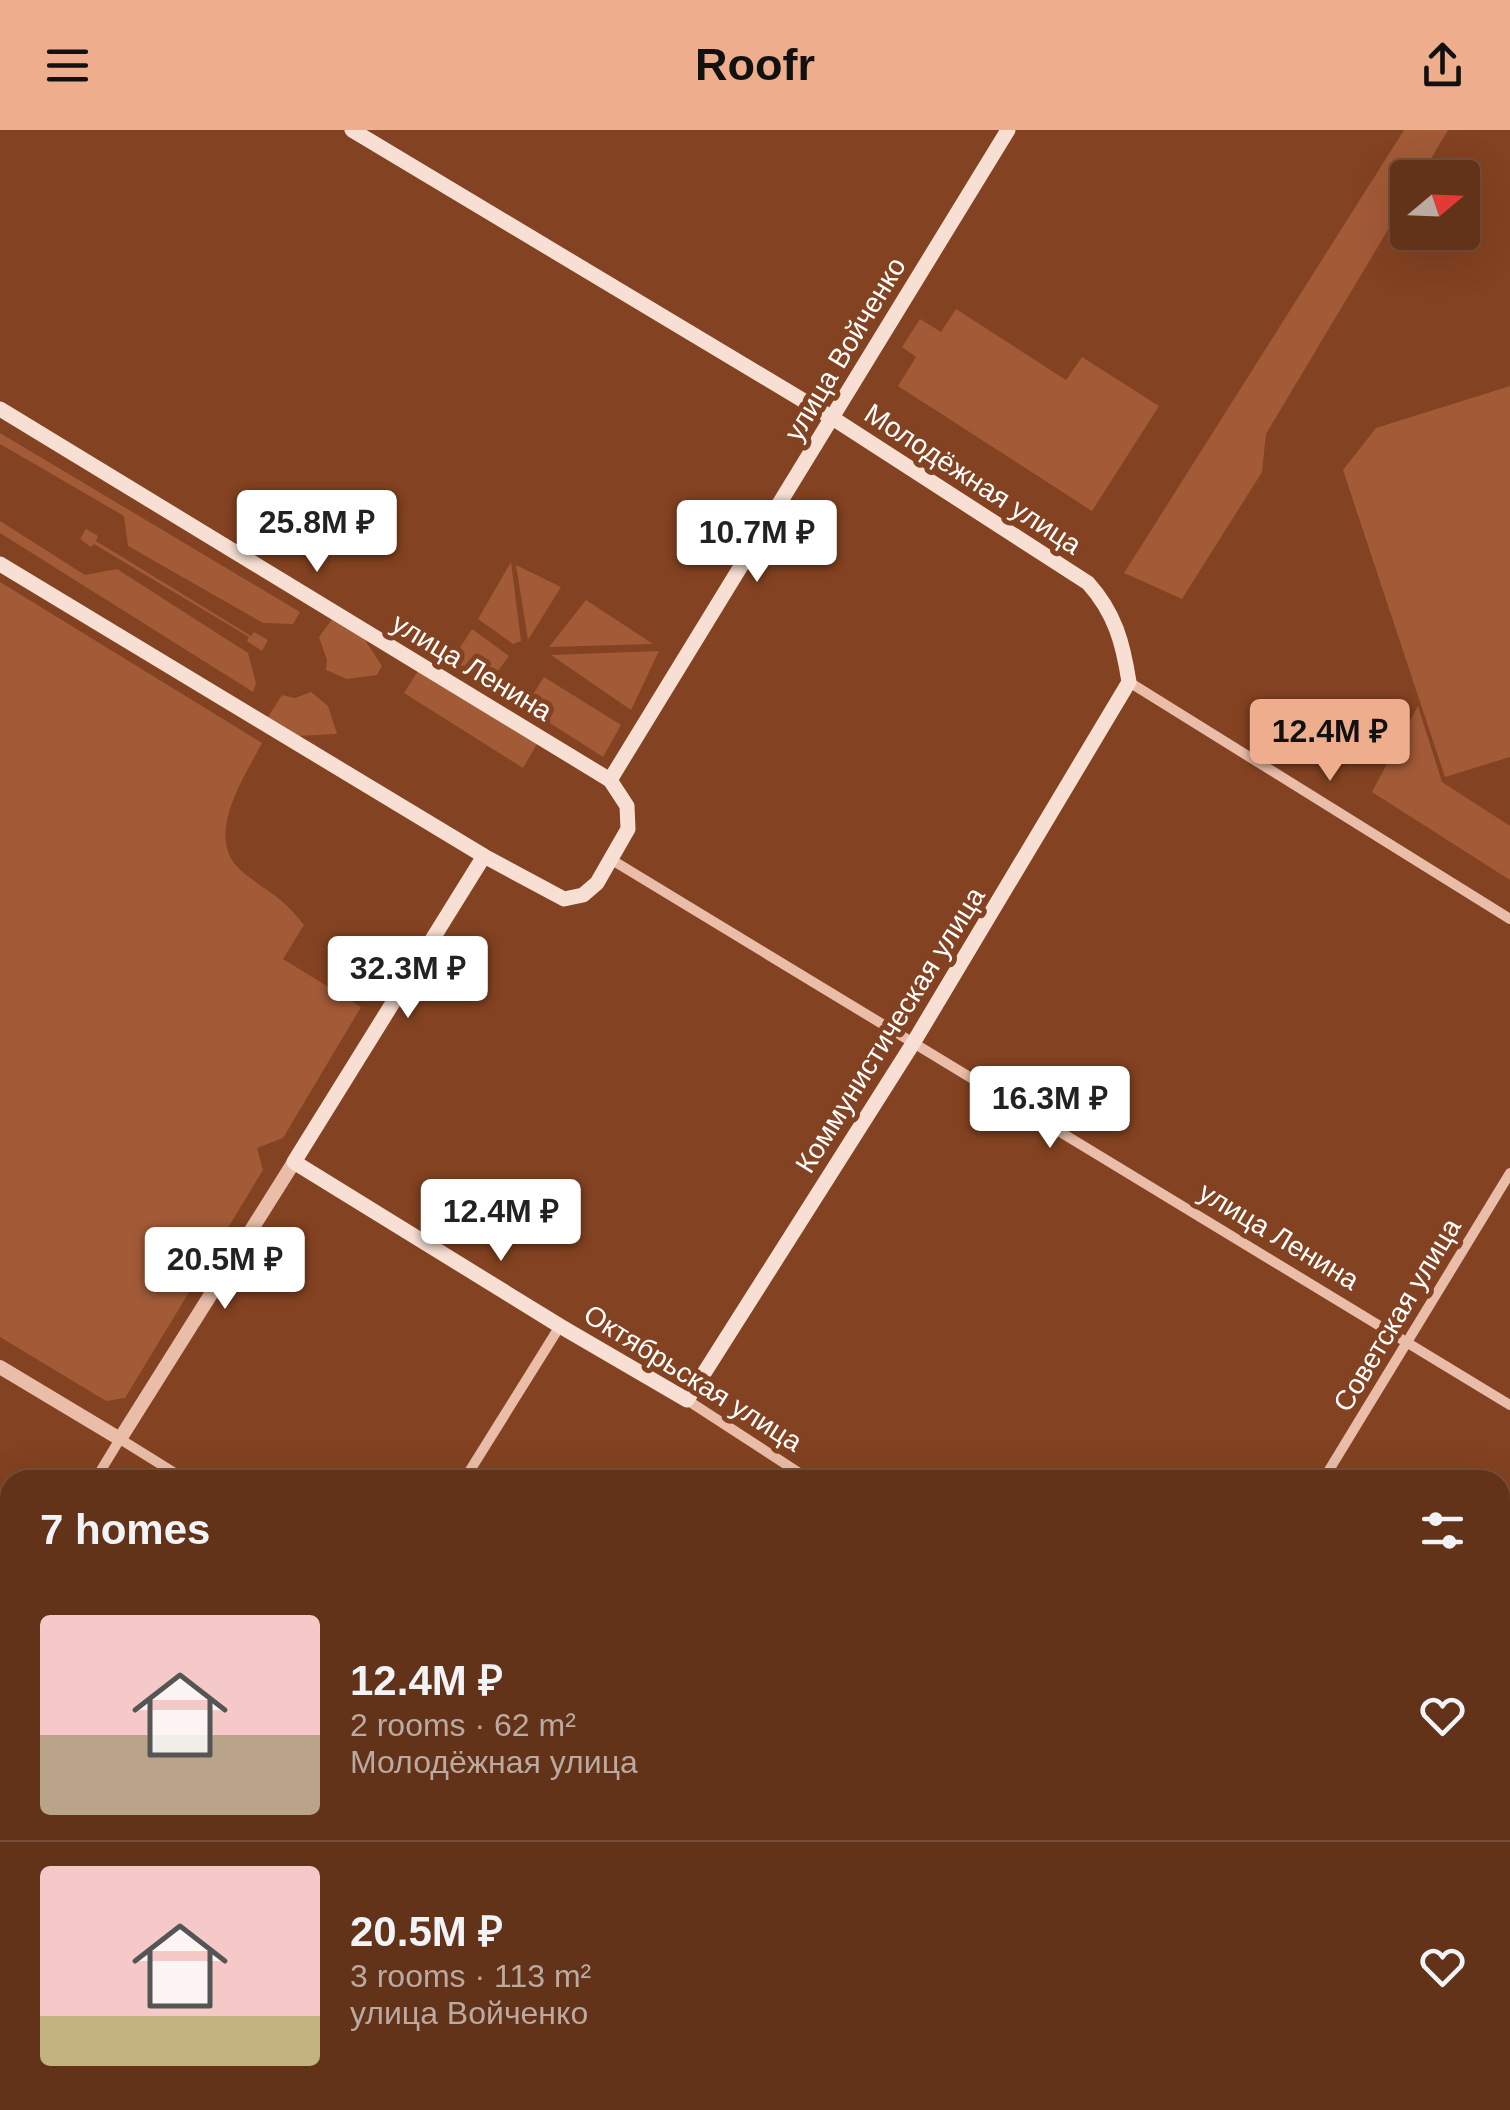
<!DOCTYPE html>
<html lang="en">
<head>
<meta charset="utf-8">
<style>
	:root { --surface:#623219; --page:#683a22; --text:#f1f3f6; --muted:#bbaaa2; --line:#764d38; --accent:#eead8d }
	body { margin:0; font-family:Helvetica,sans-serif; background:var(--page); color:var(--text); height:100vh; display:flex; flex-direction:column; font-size:38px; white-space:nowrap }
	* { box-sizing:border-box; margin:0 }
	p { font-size:32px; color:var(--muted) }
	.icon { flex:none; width:55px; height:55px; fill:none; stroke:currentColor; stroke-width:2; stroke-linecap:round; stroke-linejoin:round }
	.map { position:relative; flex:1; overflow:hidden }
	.side { position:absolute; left:0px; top:1340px; width:1510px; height:640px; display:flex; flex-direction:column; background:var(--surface); border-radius:30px 30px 0 0; box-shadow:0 10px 40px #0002,0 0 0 2px var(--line) }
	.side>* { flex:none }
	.needle { width:65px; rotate:71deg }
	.buttons { position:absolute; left:1390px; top:30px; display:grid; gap:20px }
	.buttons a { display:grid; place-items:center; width:90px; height:90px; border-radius:10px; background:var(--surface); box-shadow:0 10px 40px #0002,0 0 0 2px var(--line); font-size:50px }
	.price { position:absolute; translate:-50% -85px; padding:0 22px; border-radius:10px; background:#fff; color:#222; font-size:32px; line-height:65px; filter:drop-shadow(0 2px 5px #0008) }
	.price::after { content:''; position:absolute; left:50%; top:60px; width:30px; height:22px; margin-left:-15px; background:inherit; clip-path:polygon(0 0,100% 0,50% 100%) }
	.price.selected { background:var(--accent); color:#111 }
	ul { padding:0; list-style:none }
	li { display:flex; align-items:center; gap:30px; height:250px; padding:0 40px }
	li+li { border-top:2px solid var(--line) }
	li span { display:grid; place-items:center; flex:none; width:280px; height:200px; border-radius:10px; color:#555 }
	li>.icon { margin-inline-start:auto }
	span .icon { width:120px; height:120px; fill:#fffc; stroke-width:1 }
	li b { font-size:42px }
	h2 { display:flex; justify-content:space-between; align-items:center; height:120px; padding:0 40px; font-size:42px }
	header { display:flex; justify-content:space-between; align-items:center; height:130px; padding:0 40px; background:var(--accent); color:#111; font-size:45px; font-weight:700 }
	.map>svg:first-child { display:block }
	.green { fill:#a25a37 }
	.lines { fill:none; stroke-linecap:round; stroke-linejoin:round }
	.minor { stroke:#e9bda8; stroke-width:10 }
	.tertiary { stroke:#e9bda8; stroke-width:14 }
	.secondary { stroke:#f7dfd3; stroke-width:15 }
	.labels { text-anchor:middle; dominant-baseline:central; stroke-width:10; stroke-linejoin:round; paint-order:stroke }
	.street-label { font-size:28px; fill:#fff; stroke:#834221 }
</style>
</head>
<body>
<header><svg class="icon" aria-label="menu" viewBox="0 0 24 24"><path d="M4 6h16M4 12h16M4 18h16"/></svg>Roofr<svg class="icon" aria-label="share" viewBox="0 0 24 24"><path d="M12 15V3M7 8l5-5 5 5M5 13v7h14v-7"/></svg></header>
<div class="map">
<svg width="1510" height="1980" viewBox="0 0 1510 1980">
	<rect width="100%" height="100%" fill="#834221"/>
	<!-- green -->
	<g class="green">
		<path d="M1404,0H1448L1420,47L1408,48L1407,68L1266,304L1262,342L1182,469L1124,443Z"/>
		<path d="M956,179L1066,250L1082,227L1159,276L1092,381L898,256L916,227L902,217L920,189L941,202Z"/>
		<path d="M1510,256V627L1445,647L1343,340L1376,298Z"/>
		<path d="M0,303L300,482L293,494L263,493L128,416L124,386L0,314Z"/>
		<path d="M0,391L85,445L117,439L248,523L256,553L253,562L0,403Z"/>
		<path d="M86,399L98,406L96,411L251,506L254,502L268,510L262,521L247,511L249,507L94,414L91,417L80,409Z"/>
		<path d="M511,432L521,511L513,514L478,489Z"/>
		<path d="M516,435L561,457L528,510Z"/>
		<path d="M0,452L262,613C244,648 201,710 244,743C269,763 283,767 304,795L283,829L361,877L283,1008L257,1018L263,1040L125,1268L106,1271L0,1207Z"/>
		<path d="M586,470L653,514L549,517Z"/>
		<path d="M333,488L361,504L382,536L377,545L347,549L326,540L327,530L319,507Z"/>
		<path d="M472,499L509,526L487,556L450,533Z"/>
		<path d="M659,521L631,580L551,525Z"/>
		<path d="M418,541L537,614L523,638L404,563Z"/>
		<path d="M544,547L621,595L603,627L525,577Z"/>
		<path d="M311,562L328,576L337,604L297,606L268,587L282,565L295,568Z"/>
		<path d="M1418,576L1442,652L1510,696V750L1372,662Z"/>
	</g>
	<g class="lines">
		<!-- minor -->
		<g class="minor">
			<path d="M1129,552L1510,789"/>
			<path d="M612,730L1510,1275"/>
			<path d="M687,1270L810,1350"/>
			<path d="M95,1350L120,1309L186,1350"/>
			<path d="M464,1350L560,1196"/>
			<path d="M1323,1350L1510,1043"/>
			<path d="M0,1509L10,1492"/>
			<path d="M0,1561L10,1567"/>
			<path d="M0,1742L10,1749"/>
			<path d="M1500,1774L1510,1780"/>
			<path d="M0,1911L10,1917"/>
			<path d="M1500,1929L1510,1935"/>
			<path d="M100,1970L117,1980"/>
			<path d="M365,1970L382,1980"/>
			<path d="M655,1970L671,1980"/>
			<path d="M931,1970L947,1980"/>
			<path d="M1200,1970L1216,1980"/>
			<path d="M133,1980L139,1970"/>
			<path d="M438,1980L444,1970"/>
		</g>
		<!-- tertiary -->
		<path class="tertiary" d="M0,1237L120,1309L294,1032"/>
		<!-- secondary -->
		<g class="secondary">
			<path d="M352,0L834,289L1088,453C1115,483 1123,513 1129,552L912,915L687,1270L560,1196L294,1032L484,726"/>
			<path d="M0,279L610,650"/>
			<path d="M0,434L484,726L564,769L583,765L597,753L628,699L627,676L610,650C744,434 874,216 1008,0"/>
		</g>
	</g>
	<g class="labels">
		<!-- street labels -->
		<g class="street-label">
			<text transform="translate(845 219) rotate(-59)">улица Войченко</text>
			<text transform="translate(973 349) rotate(33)">Молодёжная улица</text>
			<text transform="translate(472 537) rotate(31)">улица Ленина</text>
			<text transform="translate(890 900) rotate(-58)">Коммунистическая улица</text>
			<text transform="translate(1279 1106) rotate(31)">улица Ленина</text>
			<text transform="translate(1397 1185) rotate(-59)">Советская улица</text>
			<text transform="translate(693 1248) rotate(32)">Октябрьская улица</text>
		</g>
	</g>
</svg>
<div class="buttons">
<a><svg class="needle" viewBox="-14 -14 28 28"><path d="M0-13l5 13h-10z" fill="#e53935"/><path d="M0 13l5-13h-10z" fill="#bbaaa2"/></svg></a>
</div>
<b class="price" style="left:317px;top:445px">25.8M ₽</b>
<b class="price" style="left:757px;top:455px">10.7M ₽</b>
<b class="price selected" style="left:1330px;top:654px">12.4M ₽</b>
<b class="price" style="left:408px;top:891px">32.3M ₽</b>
<b class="price" style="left:1050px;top:1021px">16.3M ₽</b>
<b class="price" style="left:501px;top:1134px">12.4M ₽</b>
<b class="price" style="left:225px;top:1182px">20.5M ₽</b>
<section class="side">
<h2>7 homes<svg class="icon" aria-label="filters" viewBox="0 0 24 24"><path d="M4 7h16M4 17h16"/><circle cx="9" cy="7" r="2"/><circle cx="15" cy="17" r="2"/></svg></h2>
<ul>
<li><span style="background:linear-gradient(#f6c9c9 60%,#b9a48a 0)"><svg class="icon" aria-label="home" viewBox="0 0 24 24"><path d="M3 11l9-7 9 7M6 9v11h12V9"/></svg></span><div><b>12.4M ₽</b><p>2 rooms · 62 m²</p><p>Молодёжная улица</p></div><svg class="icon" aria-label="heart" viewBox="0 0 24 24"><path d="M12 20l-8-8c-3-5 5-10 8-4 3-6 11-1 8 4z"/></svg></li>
<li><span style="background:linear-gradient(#f6c9c9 75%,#c2b280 0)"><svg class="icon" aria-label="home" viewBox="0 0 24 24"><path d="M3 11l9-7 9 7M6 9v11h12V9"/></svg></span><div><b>20.5M ₽</b><p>3 rooms · 113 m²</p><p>улица Войченко</p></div><svg class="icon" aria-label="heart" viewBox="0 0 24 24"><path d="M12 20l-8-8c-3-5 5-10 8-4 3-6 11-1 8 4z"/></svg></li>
</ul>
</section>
</div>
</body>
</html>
